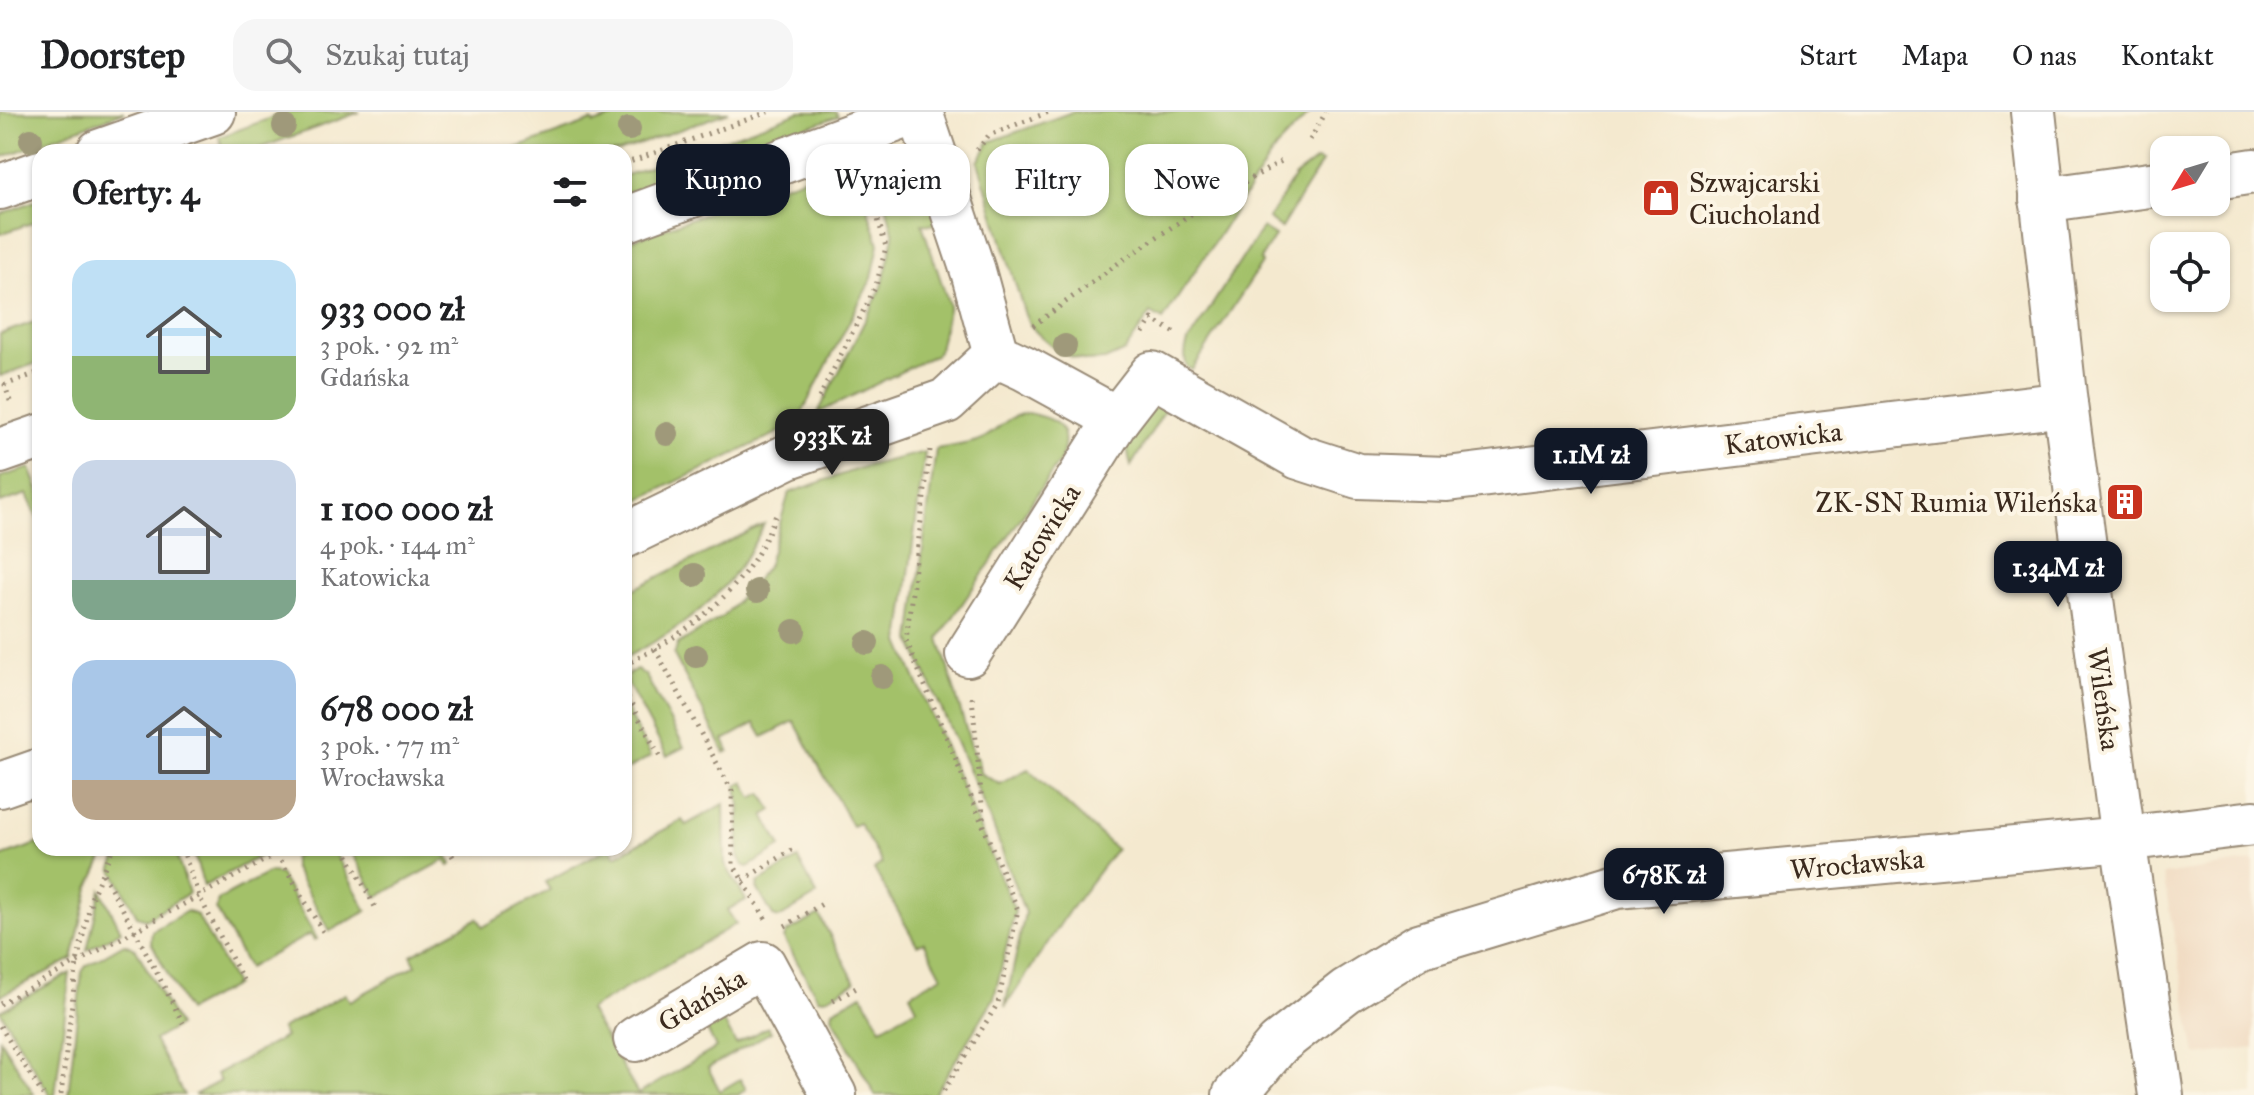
<!DOCTYPE html>
<html lang="pl">
<head>
<meta charset="utf-8">
<style>
	:root { --surface:#fff; --page:#f6f6f6; --text:#202124; --muted:#757577; --line:#e0e0e0; --accent:#111827 }
	body { margin:0; font-family:"IM FELL Great Primer",serif; background:var(--page); color:var(--text); height:100vh; display:flex; flex-direction:column; font-size:30px; white-space:nowrap }
	* { box-sizing:border-box; margin:0 }
	p { font-size:26px; color:var(--muted) }
	.icon { flex:none; width:44px; height:44px; fill:none; stroke:currentColor; stroke-width:2; stroke-linecap:round; stroke-linejoin:round }
	.map { position:relative; flex:1; overflow:hidden }
	.panel { position:absolute; left:32px; top:32px; width:600px; height:712px; display:flex; flex-direction:column; background:var(--surface); border-radius:24px; box-shadow:0 2px 6px #0004 }
	.panel>* { flex:none }
	.hud { position:absolute; left:656px; top:32px; width:760px; height:72px; display:flex; gap:16px }
	.needle { width:52px; rotate:232deg }
	.controls { position:absolute; left:2150px; top:24px; display:grid; gap:16px }
	.controls a { display:grid; place-items:center; width:80px; height:80px; border-radius:16px; background:var(--surface); box-shadow:0 2px 6px #0004; font-size:40px }
	.price { position:absolute; translate:-50% -68px; padding:0 18px; border-radius:16px; background:var(--accent); color:#fff; font-size:26px; line-height:52px; filter:drop-shadow(0 2px 4px #0008) }
	.price::after { content:''; position:absolute; left:50%; top:48px; width:24px; height:18px; margin-left:-12px; background:inherit; clip-path:polygon(0 0,100% 0,50% 100%) }
	.price.current { background:#222; color:#fff }
	ul { padding:0; list-style:none }
	li { display:flex; align-items:center; gap:24px; height:200px; padding:0 40px }
	li span { display:grid; place-items:center; flex:none; width:224px; height:160px; border-radius:24px; color:#555 }
	li>.icon { margin-inline-start:auto }
	span .icon { width:96px; height:96px; fill:#fffc; stroke-width:1 }
	li b { font-size:34px }
	h2 { display:flex; justify-content:space-between; align-items:center; height:96px; padding:0 40px; font-size:34px }
	.pill { padding:0 28px; border-radius:24px; background:var(--surface); box-shadow:0 2px 6px #0004; font-size:28px; line-height:72px }
	.pill.current { background:var(--accent); color:#fff }
	header { display:flex; align-items:center; gap:48px; box-sizing:border-box; height:112px; padding:0 40px; background:var(--surface); border-bottom:2px solid var(--line) }
	header strong { font-size:38px }
	nav { display:flex; gap:44px; margin-inline-start:auto; font-size:28px }
	.search { width:560px; height:72px; background:var(--page); display:flex; align-items:center; gap:20px; box-sizing:border-box; padding:0 28px; border-radius:24px; color:var(--muted); font-size:30px }
	.map>svg:first-child { display:block }
	.built { fill:#eed6bb }
	.green { fill:#a3c169; stroke:#6f7644; stroke-width:2 }
	.lines { fill:none; stroke-linecap:round; stroke-linejoin:round }
	.minor-casing { stroke:#988a76; stroke-width:48 }
	.major-casing { stroke:#988a76; stroke-width:48 }
	.path { stroke:#988a76; stroke-width:5; stroke-dasharray:2 6; stroke-linecap:butt }
	.minor { stroke:#fff; stroke-width:44 }
	.major { stroke:#fff; stroke-width:44 }
	.tree { fill:#9f997a }
	.labels { text-anchor:middle; dominant-baseline:central; stroke-width:8; stroke-linejoin:round; paint-order:stroke }
	.poi-label { font-size:28px; fill:#3b2a1e; stroke:#fcf5e5; text-anchor:start }
	.street-label { font-size:28px; fill:#3b2a1e; stroke:#fcf5e5 }
</style>
</head>
<body>
<header>
<strong>Doorstep</strong>
<div class="search"><svg class="icon" aria-label="search" viewBox="0 0 24 24"><circle cx="10" cy="10" r="6"/><path d="M15 15l6 6"/></svg>Szukaj tutaj</div>
<nav><a>Start</a><a>Mapa</a><a>O nas</a><a>Kontakt</a></nav>
</header>
<div class="map">
<svg width="2254" height="983" viewBox="0 0 2254 983">
	<rect width="100%" height="100%" fill="#fcf5e5"/>
	<filter id="ink" filterUnits="userSpaceOnUse"><feTurbulence type="fractalNoise" baseFrequency=".0125" numOctaves="2"/><feDisplacementMap in="SourceGraphic" scale="16" xChannelSelector="R" yChannelSelector="G"/><feConvolveMatrix kernelMatrix="1 2 1 2 8 2 1 2 1" color-interpolation-filters="sRGB"/></filter>
	<filter id="wash" filterUnits="userSpaceOnUse"><feTurbulence type="fractalNoise" baseFrequency=".006" numOctaves="4" result="noise"/><feDisplacementMap in="SourceGraphic" scale="32" xChannelSelector="R" yChannelSelector="G"/><feGaussianBlur stdDeviation="1.8" result="paint"/><feColorMatrix in="noise" values="0 0 0 0 0 0 0 0 0 0 0 0 0 0 0 0 0 1.4 0 .05"/><feComposite in="paint" operator="in"/></filter>
	<g filter="url(#wash)">
		<rect width="100%" height="100%" fill="#f4e9cf"/>
		<!-- built -->
		<path class="built" d="M2254,749V936L2196,943L2163,763Z"/>
		<!-- green -->
		<g class="green">
			<path d="M0,0H124L0,46Z"/>
			<path d="M287,0H360L249,40H224L219,25Z"/>
			<path d="M628,0H729L618,40H506L592,9L594,12Z"/>
			<path d="M799,0H836L838,4L624,82V64Z"/>
			<path d="M1072,0H1311L1276,36L1163,208L1151,201L1125,239L1105,248L1086,249L1072,245L1051,233L1037,221L1030,213L1025,203L978,50L989,30Z"/>
			<path d="M879,41C920,46 927,79 940,113L922,112L949,193L939,237L935,243L818,301L882,175L894,124L884,84L869,43Z"/>
			<path d="M852,48L879,132L872,166L796,312L624,395V131Z"/>
			<path d="M1316,48L1322,50L1281,116L1268,107L1295,64Z"/>
			<path d="M40,87V108L0,122V102Z"/>
			<path d="M1262,116L1275,124L1260,148L1262,151L1192,258L1187,255C1184,246 1184,239 1188,230Z"/>
			<path d="M40,208V250L0,264V222Z"/>
			<path d="M1159,290L1169,291L1131,354L1126,332L1152,293Z"/>
			<path d="M1027,301C1057,307 1072,314 1061,347L939,526L974,644L978,647L980,661L1000,672L1028,657L1116,737L1069,799L1005,895L1025,801L991,709L911,528L936,337C951,334 969,333 982,327C1001,317 1005,304 1027,301Z"/>
			<path d="M925,340L900,530L1015,799L994,886L934,983H875L832,904L833,898L862,882L881,916L917,896L910,882L942,864L924,830L917,833L874,757L882,751L859,711L852,714L794,609L763,625L755,611L724,628L729,639L725,641L674,543L678,532L725,503L767,455L789,381L866,354Z"/>
			<path d="M30,356L40,382V413L27,382L0,391V365Z"/>
			<path d="M764,412C733,478 689,514 624,546V482Z"/>
			<path d="M637,557L646,564L684,635L667,644L628,572V562Z"/>
			<path d="M624,594L651,644L624,659Z"/>
			<path d="M744,670L753,686L762,681L772,698L764,703L781,735L748,755L743,753L738,744L740,693L737,674Z"/>
			<path d="M724,692L725,752L746,788L727,798L736,812L589,898L638,982L716,936L702,908L719,901L736,932L768,915L771,920L708,956L720,979L740,967L746,977L738,983H194L220,969L216,962L285,925L281,917L345,882L350,889L416,853L411,843L478,806L483,815L550,778L545,770L608,736H611L616,744L682,708L686,713Z"/>
			<path d="M40,731V736H108L89,776L72,847L0,884V745Z"/>
			<path d="M121,736H174L189,781L146,807L137,804L112,756Z"/>
			<path d="M192,736H275L204,774Z"/>
			<path d="M311,736H332L367,799L330,819L293,755V746Z"/>
			<path d="M349,736H442L452,752L449,754L445,748L377,785Z"/>
			<path d="M798,747L817,783L779,806L773,804L757,776L758,771Z"/>
			<path d="M270,760L280,763L317,827L314,828L310,822L248,856L216,797L218,788Z"/>
			<path d="M101,778L121,819L87,838Z"/>
			<path d="M187,799L197,803L235,873L187,899L151,830L152,819Z"/>
			<path d="M819,803L855,870L825,887L818,886L784,827L786,821Z"/>
			<path d="M124,832L136,837L178,914L154,928L184,983H68L82,860L86,854Z"/>
			<path d="M70,861L55,983H50L0,899Z"/>
			<path d="M0,927L34,982L0,983Z"/>
		</g>
	</g>
	<g filter="url(#ink)">
		<g class="lines">
			<!-- minor casing -->
			<g class="minor-casing">
				<g id="minor">
					<path d="M920,0L973,159L996,243L1024,256L1117,307"/>
					<path d="M2033,0L2065,292L2123,727L2161,983"/>
					<path d="M99,40L213,0"/>
					<path d="M2216,65L2254,59"/>
					<path d="M0,75L40,61"/>
					<path d="M2042,88L2164,71"/>
					<path d="M624,424L789,344L946,289L996,243"/>
					<path d="M968,542L1117,307L1152,262L1299,345L1358,364L1447,367L2065,292"/>
					<path d="M0,673L40,659"/>
					<path d="M636,927L763,852L834,983"/>
					<path d="M1235,983L1278,932L1346,879L1419,834L1617,774L2123,727L2254,711"/>
				</g>
			</g>
			<!-- major casing -->
			<g class="major-casing">
				<g id="major">
					<path d="M624,108L916,0"/>
					<path d="M0,339L40,325"/>
				</g>
			</g>
			<!-- path -->
			<g class="path">
				<path d="M1310,28L1326,0"/>
				<path d="M977,38L989,23L1049,0"/>
				<path d="M624,52L768,0"/>
				<path d="M1033,214L1120,150L1200,96L1285,47"/>
				<path d="M1143,221L1152,207L1177,222"/>
				<path d="M819,286L876,174L886,135L865,62"/>
				<path d="M10,289L5,273L40,260"/>
				<path d="M930,338L906,528L1018,798L998,891L941,983"/>
				<path d="M655,537L732,679L733,752L767,809"/>
				<path d="M624,553C675,528 721,497 753,449C763,434 770,416 778,399"/>
				<path d="M624,579L661,647"/>
				<path d="M972,585L984,714"/>
				<path d="M182,736L199,784L243,868"/>
				<path d="M344,736L375,795"/>
				<path d="M448,736L456,750"/>
				<path d="M277,742L325,823"/>
				<path d="M103,762L135,819L183,911"/>
				<path d="M743,768L792,738"/>
				<path d="M785,814L822,792"/>
				<path d="M833,889L858,875"/>
				<path d="M0,892L287,736"/>
				<path d="M0,914L43,983"/>
				<path d="M61,983L77,850L92,784L113,736"/>
			</g>
			<!-- minor -->
			<use href="#minor" class="minor"/>
			<!-- major -->
			<use href="#major" class="major"/>
		</g>
		<!-- trees -->
		<g class="tree">
			<circle cx="284" cy="14" r="12"/>
			<circle cx="629" cy="17" r="12"/>
			<circle cx="31" cy="28" r="12"/>
			<circle cx="1065" cy="234" r="12"/>
			<circle cx="667" cy="322" r="12"/>
			<circle cx="694" cy="463" r="12"/>
			<circle cx="757" cy="479" r="12"/>
			<circle cx="794" cy="519" r="12"/>
			<circle cx="867" cy="531" r="12"/>
			<circle cx="696" cy="544" r="12"/>
			<circle cx="882" cy="565" r="12"/>
		</g>
	</g>
	<!-- icons -->
	<defs>
		<g id="shop-square" transform="scale(2)"><rect x="-9" y="-9" width="18" height="18" rx="4" fill="#c8321e" stroke="#fcf5e5"/><path d="M-5-2.5h2.3a2.7 3.5 0 0 1 5.4 0H5L5.5 6h-11ZM-1.5-2.5h3a1.5 2.3 0 0 0-3 0Z" fill="#fff"/></g>
		<g id="building-square" transform="scale(2)"><rect x="-9" y="-9" width="18" height="18" rx="4" fill="#c8321e" stroke="#fcf5e5"/><path d="M-4-6H4V6H1V3H-1V6H-4ZM-2.5-4.3h1.7v1.8h-1.7ZM.8-4.3h1.7v1.8H.8ZM-2.5-1h1.7V.8h-1.7ZM.8-1h1.7V.8H.8Z" fill="#fff"/></g>
	</defs>
	<g fill-rule="evenodd">
		<use href="#shop-square" x="1661" y="86"/>
		<use href="#building-square" x="2125" y="390"/>
	</g>
	<g class="labels">
		<!-- poi labels -->
		<g class="poi-label">
			<text x="1689" y="70">Szwajcarski<tspan x="1689" dy="32">Ciucholand</tspan></text>
			<text x="2097" y="390" text-anchor="end">ZK-SN Rumia Wileńska</text>
		</g>
		<!-- street labels -->
		<g class="street-label">
			<text transform="translate(1783 326) rotate(-7)">Katowicka</text>
			<text transform="translate(1042 425) rotate(-58)">Katowicka</text>
			<text transform="translate(2104 587) rotate(82)">Wileńska</text>
			<text transform="translate(1857 752) rotate(-5)">Wrocławska</text>
			<text transform="translate(702 888) rotate(-31)">Gdańska</text>
		</g>
	</g>
</svg>
<div class="controls">
<a><svg class="needle" viewBox="-14 -14 28 28"><path d="M0-13l5 13h-10z" fill="#e53935"/><path d="M0 13l5-13h-10z" fill="#757577"/></svg></a>
<a><svg class="icon" aria-label="locate" viewBox="0 0 24 24"><circle cx="12" cy="12" r="6"/><path d="M12 2v4M12 18v4M2 12h4M18 12h4"/></svg></a>
</div>
<b class="price current" style="left:832px;top:365px">933K zł</b>
<b class="price" style="left:1591px;top:384px">1.1M zł</b>
<b class="price" style="left:2058px;top:497px">1.34M zł</b>
<b class="price" style="left:1664px;top:804px">678K zł</b>
<div class="hud">
<a class="pill current">Kupno</a>
<a class="pill">Wynajem</a>
<a class="pill">Filtry</a>
<a class="pill">Nowe</a>
</div>
<section class="panel">
<h2>Oferty: 4<svg class="icon" aria-label="filters" viewBox="0 0 24 24"><path d="M4 7h16M4 17h16"/><circle cx="9" cy="7" r="2"/><circle cx="15" cy="17" r="2"/></svg></h2>
<ul>
<li><span style="background:linear-gradient(#bfe0f5 60%,#8fb573 0)"><svg class="icon" aria-label="home" viewBox="0 0 24 24"><path d="M3 11l9-7 9 7M6 9v11h12V9"/></svg></span><div><b>933 000 zł</b><p>3 pok. · 92 m²</p><p>Gdańska</p></div></li>
<li><span style="background:linear-gradient(#c9d6e8 75%,#7fa58c 0)"><svg class="icon" aria-label="home" viewBox="0 0 24 24"><path d="M3 11l9-7 9 7M6 9v11h12V9"/></svg></span><div><b>1 100 000 zł</b><p>4 pok. · 144 m²</p><p>Katowicka</p></div></li>
<li><span style="background:linear-gradient(#a9c7e8 75%,#b9a48a 0)"><svg class="icon" aria-label="home" viewBox="0 0 24 24"><path d="M3 11l9-7 9 7M6 9v11h12V9"/></svg></span><div><b>678 000 zł</b><p>3 pok. · 77 m²</p><p>Wrocławska</p></div></li>
</ul>
</section>
</div>
</body>
</html>
